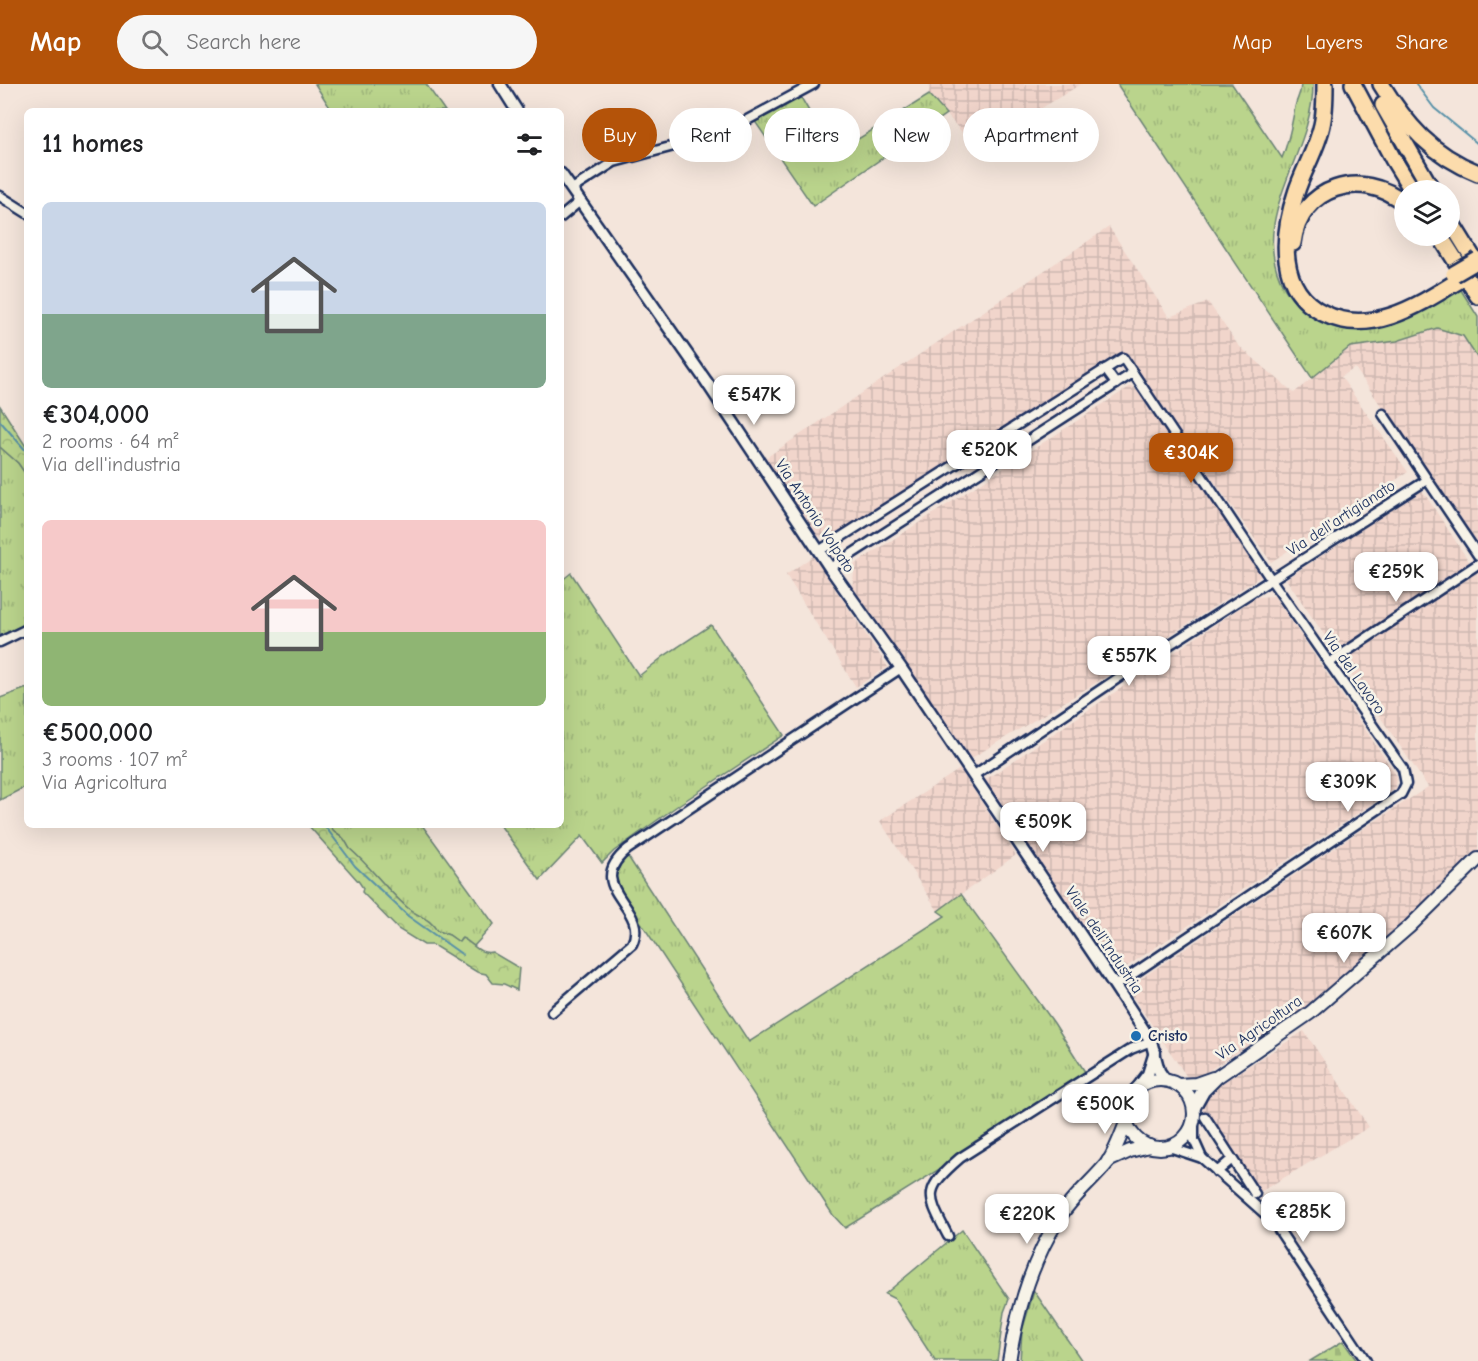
<!DOCTYPE html>
<html lang="en">
<head>
<meta charset="utf-8">
<style>
	:root { --surface:#fff; --page:#f6f6f6; --text:#202124; --muted:#757577; --accent:#b45309 }
	body { margin:0; font-family:"Comic Neue",sans-serif; background:var(--page); color:var(--text); height:100vh; display:flex; flex-direction:column; font-size:22px; white-space:nowrap }
	* { box-sizing:border-box; margin:0 }
	p { font-size:20px; color:var(--muted) }
	.icon { flex:none; width:33px; height:33px; fill:none; stroke:currentColor; stroke-width:2; stroke-linecap:round; stroke-linejoin:round }
	.map { position:relative; flex:1; overflow:hidden }
	.panel { position:absolute; left:24px; top:24px; width:540px; height:720px; display:flex; flex-direction:column; background:var(--surface); border-radius:9px; box-shadow:0 6px 24px #0002 }
	.panel>* { flex:none }
	.hud { position:absolute; left:582px; top:24px; width:570px; height:54px; display:flex; gap:12px }
	.tools { position:absolute; left:1394px; top:96px; display:grid; gap:12px }
	.tools a { display:grid; place-items:center; width:66px; height:66px; border-radius:50%; background:var(--surface); box-shadow:0 6px 24px #0002; font-size:30px }
	.price { position:absolute; translate:-50% -51px; padding:0 14px; border-radius:12px; background:#fff; color:#222; font-size:20px; line-height:39px; filter:drop-shadow(0 2px 3px #0008) }
	.price::after { content:''; position:absolute; left:50%; top:36px; width:18px; height:14px; margin-left:-9px; background:inherit; clip-path:polygon(0 0,100% 0,50% 100%) }
	.price.current { background:var(--accent); color:#fff }
	ul { padding:0; list-style:none }
	li { display:grid; align-content:center; gap:12px; height:318px; padding:0 18px }
	li span { display:grid; place-items:center; height:186px; border-radius:9px; color:#555 }
	li>.icon { margin-inline-start:auto }
	span .icon { width:108px; height:108px; fill:#fffc; stroke-width:1 }
	li b { font-size:26px }
	h2 { display:flex; justify-content:space-between; align-items:center; height:72px; padding:0 18px; font-size:26px }
	.tag { padding:0 21px; border-radius:27px; background:var(--surface); box-shadow:0 6px 24px #0002; font-size:21px; line-height:54px }
	.tag.current { background:var(--accent); color:#fff }
	header { display:flex; align-items:center; gap:36px; box-sizing:border-box; height:84px; padding:0 30px; background:var(--accent); color:#fff }
	header strong { font-size:28px }
	nav { display:flex; gap:33px; margin-inline-start:auto; font-size:21px }
	.search { width:420px; height:54px; background:var(--page); display:flex; align-items:center; gap:15px; box-sizing:border-box; padding:0 21px; border-radius:33px; color:var(--muted); font-size:22px }
	.map>svg:first-child { display:block }
	.industrial { fill:url(#industrial-grid) }
	.grass { fill:url(#grass-tufts); stroke:#6a8275; stroke-width:1.5 }
	.forest { fill:url(#forest-crowns); stroke:#6a8275; stroke-width:1.5 }
	.cemetery { fill:url(#cemetery-stones); stroke:#6a8275; stroke-width:1.5 }
	.lines { fill:none; stroke-linecap:round; stroke-linejoin:round }
	.stream { stroke:#5891a8; stroke-width:2 }
	.minor-casing { stroke:#1b2f5e; stroke-width:13 }
	.tertiary-casing { stroke:#1b2f5e; stroke-width:15 }
	.secondary-casing { stroke:#1b2f5e; stroke-width:16 }
	.motorway-casing { stroke:#1b2f5e; stroke-width:20 }
	.minor { stroke:#f7f3e8; stroke-width:8 }
	.tertiary { stroke:#f7f3e8; stroke-width:10 }
	.secondary { stroke:#f7f3e8; stroke-width:12 }
	.motorway { stroke:#fcdcac; stroke-width:15 }
	.motorway-bridge-casing { stroke:#1b2f5e; stroke-width:20; stroke-linecap:butt }
	.motorway-bridge { stroke:#fcdcac; stroke-width:15 }
	.poi-dot { fill:#1f6fb2; stroke:#f7f3e8; stroke-width:2 }
	.labels { text-anchor:middle; dominant-baseline:central; stroke-width:5; stroke-linejoin:round; paint-order:stroke }
	.street-label { font-size:16px; fill:#1b2f5e; stroke:#f7f3e8 }
	.poi-label { font-size:16px; font-weight:bold; fill:#1b2f5e; stroke:#f7f3e8; text-anchor:start }
</style>
</head>
<body>
<header>
<strong>Map</strong>
<div class="search"><svg class="icon" aria-label="search" viewBox="0 0 24 24"><circle cx="10" cy="10" r="6"/><path d="M15 15l6 6"/></svg>Search here</div>
<nav><a>Map</a><a>Layers</a><a>Share</a></nav>
</header>
<div class="map">
<svg width="1478" height="1277" viewBox="0 0 1478 1277">
	<defs>
		<pattern id="industrial-grid" width="8" height="8" patternUnits="userSpaceOnUse" patternTransform="scale(1.5)"><rect width="8" height="8" fill="#f1d5cb"/><path d="M0 4h8M4 0v8" fill="none" stroke="#ceb7b1"/></pattern>
		<pattern id="grass-tufts" width="24" height="20" patternUnits="userSpaceOnUse" patternTransform="scale(1.5)"><rect width="24" height="20" fill="#bad48c"/><path d="M3 7l-1-3M5 7V3M7 7l1-3M15 17l-1-3M17 17v-4M19 17l1-3" fill="none" stroke="#9fb67b"/></pattern>
		<pattern id="forest-crowns" width="20" height="18" patternUnits="userSpaceOnUse" patternTransform="scale(1.5)"><rect width="20" height="18" fill="#bad48c"/><path d="M2 6a3 3 0 1 1 6 0M12 15a3 3 0 1 1 6 0" fill="none" stroke="#9fb67b"/></pattern>
		<pattern id="cemetery-stones" width="16" height="16" patternUnits="userSpaceOnUse" patternTransform="scale(1.5)"><rect width="16" height="16" fill="#bad48c"/><path d="M2 7V4a2 2 0 0 1 4 0v3zM10 15v-3a2 2 0 0 1 4 0v3z" fill="#9fb67b"/></pattern>
	</defs>
	<rect width="100%" height="100%" fill="#f4e5db"/>
	<filter id="ink" filterUnits="userSpaceOnUse"><feTurbulence type="fractalNoise" baseFrequency=".0167" numOctaves="2"/><feDisplacementMap in="SourceGraphic" scale="12" xChannelSelector="R" yChannelSelector="G"/><feConvolveMatrix kernelMatrix="1 2 1 2 8 2 1 2 1" color-interpolation-filters="sRGB"/></filter>
	<g filter="url(#ink)">
		<!-- industrial -->
		<g class="industrial">
			<path d="M930,0H1081L1032,30L1042,51L1010,72L993,52L976,64L929,11Z"/>
			<path d="M1109,143L1169,233L1208,218L1238,261L1294,309L1350,263L1397,257L1437,244L1463,252L1478,275V463L1355,284L1341,293L1408,388L1271,478L1125,271L828,455L815,451L764,375Z"/>
			<path d="M1131,302L1139,307L1266,489L1104,594L970,675L930,621L852,505L855,480Z"/>
			<path d="M1422,406L1478,491V776L1349,896L1202,991L1189,996L1127,904L1355,750L1428,703L1286,495Z"/>
			<path d="M813,472L888,583L856,603L786,491Z"/>
			<path d="M1274,512L1397,692L1396,704L1123,885L1113,883L1028,763L985,696L1256,513Z"/>
			<path d="M960,685L1016,771L938,827L880,737Z"/>
			<path d="M1304,947L1369,1043L1260,1108L1201,1023L1205,1010Z"/>
		</g>
		<!-- grass -->
		<g class="grass">
			<path d="M315,0H426L445,27H332Z"/>
			<path d="M1117,0H1232L1282,74C1289,57 1292,40 1295,23C1297,13 1301,11 1301,0H1313C1313,50 1282,92 1274,140C1265,192 1296,241 1350,244C1360,245 1371,245 1381,242C1390,239 1398,233 1406,230C1424,221 1441,212 1459,203L1478,233V275L1463,252L1437,244L1397,257L1350,263L1312,294Z"/>
			<path d="M799,10L834,70L929,11L946,30L813,122L754,36Z"/>
			<path d="M0,363L18,379L27,392V539L0,553Z"/>
			<path d="M571,489L639,592L664,572L711,541L784,651L680,720L614,767L602,779L582,752L540,796L500,741H561V497Z"/>
			<path d="M27,604V702L0,716V614Z"/>
			<path d="M330,741H422L494,840L474,862L461,855L459,858L449,851L437,847C429,833 420,834 409,825C387,807 371,783 350,765C347,761 346,756 342,753C337,748 333,749 330,741Z"/>
			<path d="M627,771L749,958L945,832L938,827L961,810L1054,939L1087,991L1069,998L954,1073L946,1081L845,1144L833,1131L613,796L614,781Z"/>
			<path d="M962,1146L1009,1215L1004,1228L997,1277H935L895,1215L885,1210Z"/>
			<path d="M1034,1207L1082,1277H1020L1022,1247Z"/>
		</g>
		<!-- forest -->
		<g class="forest">
			<path d="M0,322L27,364V392L18,379L0,363Z"/>
			<path d="M308,741H330C333,749 337,748 342,753C346,756 347,761 350,765C371,783 387,807 409,825C420,834 429,833 437,847L449,851L459,858L462,854C473,859 479,871 492,868L519,884L517,906L504,900L493,899L486,890L477,888L433,861H424L398,845L362,808L363,804L359,798Z"/>
		</g>
		<!-- cemetery -->
		<path class="cemetery" d="M1343,1257L1357,1277H1310Z"/>
		<g class="lines">
			<!-- stream -->
			<g class="stream">
				<path d="M1416,0L1434,24L1478,60"/>
				<path d="M0,337L27,368"/>
				<path d="M324,741L355,782L408,832L463,871"/>
			</g>
			<!-- minor casing -->
			<g class="minor-casing">
				<g id="minor">
					<path d="M572,105L614,78L704,54L736,42L814,0"/>
					<path d="M0,112L27,129"/>
					<path d="M561,133L580,117"/>
					<path d="M1105,285L1116,300"/>
					<path d="M1383,330L1478,471"/>
					<path d="M819,467L1123,274L1272,497L1403,685L1406,700L1401,710L1115,902"/>
					<path d="M830,484L1133,289"/>
					<path d="M0,558L27,545"/>
					<path d="M1329,579L1478,480"/>
					<path d="M974,691L1133,584L1427,396"/>
					<path d="M552,928L632,860C651,822 580,804 628,765L901,584"/>
					<path d="M1205,1033L1255,1110"/>
					<path d="M1194,1036V1056L1202,1074"/>
					<path d="M1169,1063L1202,1074L1273,1137L1366,1277"/>
					<path d="M1217,1088L1232,1075"/>
					<path d="M948,1152C927,1111 922,1107 960,1074L1131,965L1151,957"/>
				</g>
			</g>
			<!-- tertiary casing -->
			<g class="tertiary-casing">
				<g id="tertiary">
					<path d="M500,0L517,27"/>
					<path d="M561,90L706,297L830,484L901,584L1115,902L1151,957L1159,987L1166,997"/>
					<path d="M1132,1011L1148,990L1155,968"/>
				</g>
			</g>
			<!-- secondary casing -->
			<g class="secondary-casing">
				<g id="secondary">
					<circle cx="1160" cy="1030" r="34"/>
					<path d="M1178,1001L1196,1000L1213,994"/>
					<path d="M1194,1023L1203,1007L1217,993L1310,929L1409,843L1478,775"/>
					<path d="M1108,1077L1130,1067L1149,1062"/>
					<path d="M1009,1277C1017,1226 1031,1178 1059,1134C1072,1113 1093,1097 1108,1078C1116,1066 1122,1049 1127,1036"/>
				</g>
			</g>
			<!-- motorway casing -->
			<g class="motorway-casing">
				<g id="motorway">
					<path d="M1325,0C1325,13 1325,28 1322,41C1317,65 1303,86 1296,109C1282,151 1277,206 1323,229C1370,253 1419,221 1458,197"/>
					<path d="M1353,0L1393,75L1412,106"/>
					<path d="M1381,0C1406,41 1432,71 1478,89"/>
					<path d="M1383,21L1432,106"/>
					<path d="M1449,135L1478,182"/>
					<path d="M1440,152L1478,212"/>
					<path d="M1293,159C1300,102 1362,84 1404,119"/>
				</g>
			</g>
			<!-- minor -->
			<use href="#minor" class="minor"/>
			<!-- tertiary -->
			<use href="#tertiary" class="tertiary"/>
			<!-- secondary -->
			<use href="#secondary" class="secondary"/>
			<!-- motorway -->
			<use href="#motorway" class="motorway"/>
			<!-- motorway-bridge casing -->
			<g class="motorway-bridge-casing">
				<path id="motorway-bridge" d="M1454,190L1478,176"/>
			</g>
			<!-- motorway-bridge -->
			<use href="#motorway-bridge" class="motorway-bridge"/>
		</g>
	</g>
	<!-- markers -->
	<circle class="poi-dot" cx="1136" cy="952" r="6"/>
	<g class="labels">
		<!-- street labels -->
		<g class="street-label">
			<text transform="translate(815 432) rotate(57)">Via Antonio Volpato</text>
			<text transform="translate(1341 434) rotate(-33)">Via dell'artigianato</text>
			<text transform="translate(1354 589) rotate(55)">Via del Lavoro</text>
			<text transform="translate(1104 856) rotate(56)">Viale dell'Industria</text>
			<text transform="translate(1259 944) rotate(-35)">Via Agricoltura</text>
		</g>
		<!-- poi labels -->
		<g class="poi-label">
			<text x="1148" y="952">Cristo</text>
		</g>
	</g>
</svg>
<div class="tools">
<a><svg class="icon" aria-label="layers" viewBox="0 0 24 24"><path d="M12 4l9 5-9 5-9-5zM3 14l9 5 9-5"/></svg></a>
</div>
<b class="price" style="left:754px;top:342px">€547K</b>
<b class="price" style="left:989px;top:397px">€520K</b>
<b class="price current" style="left:1191px;top:400px">€304K</b>
<b class="price" style="left:1396px;top:519px">€259K</b>
<b class="price" style="left:1129px;top:603px">€557K</b>
<b class="price" style="left:1348px;top:729px">€309K</b>
<b class="price" style="left:1043px;top:769px">€509K</b>
<b class="price" style="left:1344px;top:880px">€607K</b>
<b class="price" style="left:1105px;top:1051px">€500K</b>
<b class="price" style="left:1303px;top:1159px">€285K</b>
<b class="price" style="left:1027px;top:1161px">€220K</b>
<div class="hud">
<a class="tag current">Buy</a>
<a class="tag">Rent</a>
<a class="tag">Filters</a>
<a class="tag">New</a>
<a class="tag">Apartment</a>
</div>
<section class="panel">
<h2>11 homes<svg class="icon" aria-label="filters" viewBox="0 0 24 24"><path d="M4 7h16M4 17h16"/><circle cx="9" cy="7" r="2"/><circle cx="15" cy="17" r="2"/></svg></h2>
<ul>
<li><span style="background:linear-gradient(#c9d6e8 60%,#7fa58c 0)"><svg class="icon" aria-label="home" viewBox="0 0 24 24"><path d="M3 11l9-7 9 7M6 9v11h12V9"/></svg></span><div><b>€304,000</b><p>2 rooms · 64 m²</p><p>Via dell'industria</p></div></li>
<li><span style="background:linear-gradient(#f6c9c9 60%,#8fb573 0)"><svg class="icon" aria-label="home" viewBox="0 0 24 24"><path d="M3 11l9-7 9 7M6 9v11h12V9"/></svg></span><div><b>€500,000</b><p>3 rooms · 107 m²</p><p>Via Agricoltura</p></div></li>
</ul>
</section>
</div>
</body>
</html>
